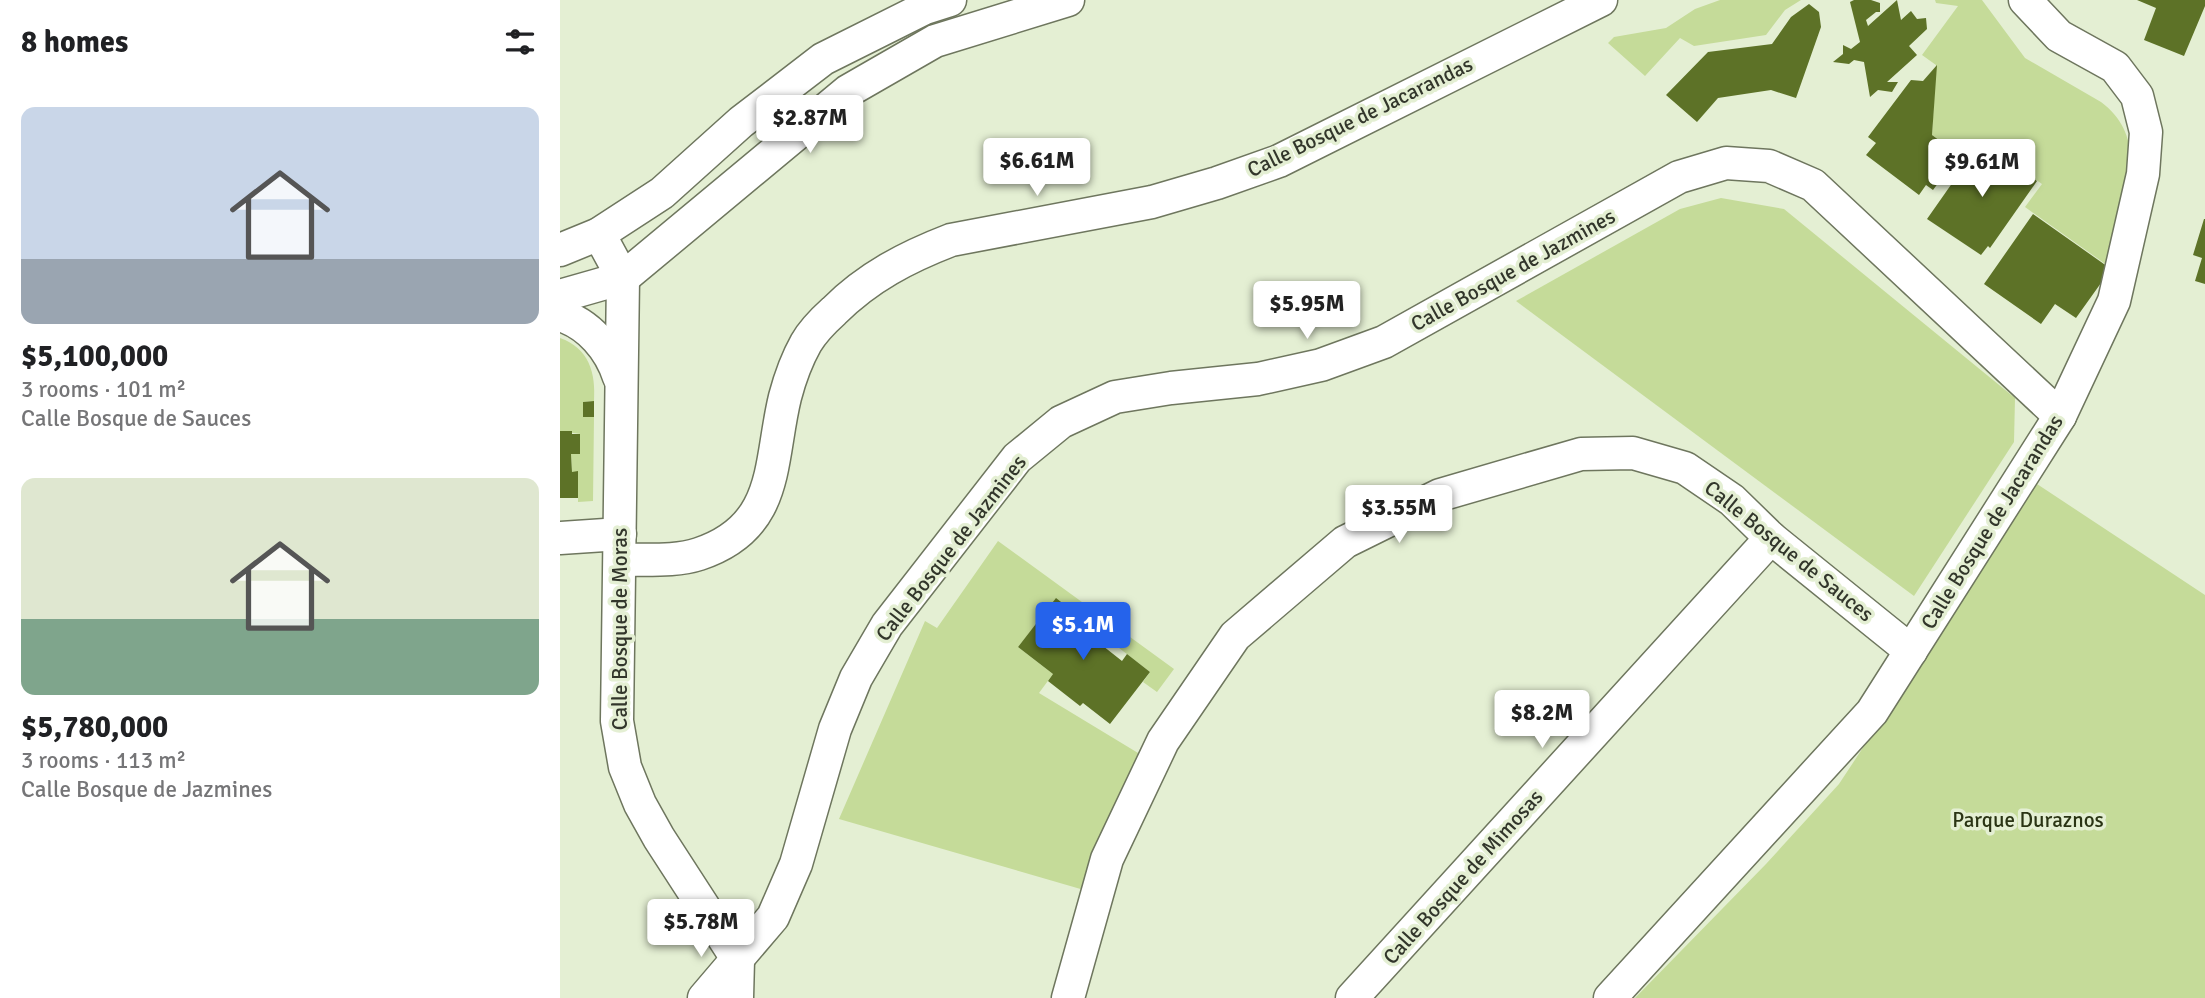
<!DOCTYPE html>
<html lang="en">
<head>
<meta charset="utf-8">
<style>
	:root { --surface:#fff; --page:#f2f2f2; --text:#202124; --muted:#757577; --accent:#2563eb }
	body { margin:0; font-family:Signika,sans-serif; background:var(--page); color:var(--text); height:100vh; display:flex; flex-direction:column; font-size:26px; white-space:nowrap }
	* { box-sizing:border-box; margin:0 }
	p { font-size:23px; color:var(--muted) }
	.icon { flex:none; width:38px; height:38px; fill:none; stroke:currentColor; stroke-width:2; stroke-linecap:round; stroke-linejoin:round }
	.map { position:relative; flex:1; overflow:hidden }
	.drawer { display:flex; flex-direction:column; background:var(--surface); width:560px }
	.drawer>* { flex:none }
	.price { position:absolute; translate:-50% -60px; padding:0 16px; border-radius:7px; background:#fff; color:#222; font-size:23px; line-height:46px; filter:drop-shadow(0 2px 4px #0008) }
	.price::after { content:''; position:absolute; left:50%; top:42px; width:21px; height:16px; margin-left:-10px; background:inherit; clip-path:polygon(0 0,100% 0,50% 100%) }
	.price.on { background:var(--accent); color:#fff }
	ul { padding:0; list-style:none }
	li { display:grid; align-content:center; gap:14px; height:371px; padding:0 21px }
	li span { display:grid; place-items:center; height:217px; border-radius:14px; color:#555 }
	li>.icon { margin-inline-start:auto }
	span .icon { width:126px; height:126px; fill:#fffc; stroke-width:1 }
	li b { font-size:30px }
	h2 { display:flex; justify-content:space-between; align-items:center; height:84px; padding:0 21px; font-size:30px }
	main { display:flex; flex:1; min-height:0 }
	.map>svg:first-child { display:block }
	.green { fill:#c5db99 }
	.building { fill:#5d7227 }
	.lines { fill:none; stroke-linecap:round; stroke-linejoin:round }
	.minor-casing { stroke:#6e765e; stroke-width:35 }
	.minor { stroke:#fff; stroke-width:32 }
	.labels { text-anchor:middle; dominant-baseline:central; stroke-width:7; stroke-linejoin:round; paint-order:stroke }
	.street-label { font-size:21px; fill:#32362b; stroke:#e4efd3 }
	.park-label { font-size:21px; fill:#2a3414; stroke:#e4efd3 }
</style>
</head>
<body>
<main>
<section class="drawer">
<h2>8 homes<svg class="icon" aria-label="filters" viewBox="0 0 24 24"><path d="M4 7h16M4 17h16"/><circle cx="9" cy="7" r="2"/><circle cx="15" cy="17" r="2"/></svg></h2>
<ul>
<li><span style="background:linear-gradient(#c9d6e8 70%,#9aa5b1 0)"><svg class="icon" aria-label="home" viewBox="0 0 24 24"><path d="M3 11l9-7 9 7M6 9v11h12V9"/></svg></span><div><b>$5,100,000</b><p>3 rooms · 101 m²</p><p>Calle Bosque de Sauces</p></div></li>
<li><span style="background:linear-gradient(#dfe7d0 65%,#7fa58c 0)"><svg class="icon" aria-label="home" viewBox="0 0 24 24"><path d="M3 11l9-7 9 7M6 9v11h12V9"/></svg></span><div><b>$5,780,000</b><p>3 rooms · 113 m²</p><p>Calle Bosque de Jazmines</p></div></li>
</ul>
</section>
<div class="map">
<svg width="1645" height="998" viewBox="0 0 1645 998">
	<rect width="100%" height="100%" fill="#e4efd3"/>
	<!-- green -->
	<g class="green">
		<path d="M1160,0H1241L1225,10L1206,35L1134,46L1120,38L1085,76L1048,43L1054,37L1106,28L1135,9Z"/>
		<path d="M1375,0H1422L1465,58L1541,102C1562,118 1570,136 1571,162L1551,268L1465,207L1482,184L1421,142L1407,161L1372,135L1376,65L1362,55L1398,6L1376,3Z"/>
		<path d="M1161,198L1224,209L1455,398L1454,442L1354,596L956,301L1120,209Z"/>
		<path d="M0,338C29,348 36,373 34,401L23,402V417H34L33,501L18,502V472H12L11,454H20V434L0,431Z"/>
		<path d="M1477,484L1645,595V998H1075L1206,864L1279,784Z"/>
		<path d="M438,541L614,669L597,692L583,682L590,672L496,599L458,647L493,674L479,693L583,756L524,890L279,819L365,621L377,628Z"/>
	</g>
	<!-- building -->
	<g class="building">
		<path d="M1294,0H1311L1320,3V12H1316L1306,20L1308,26L1337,0L1341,20L1351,11L1357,19L1366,18L1367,29L1349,46L1357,55L1327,82H1338L1332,92L1318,90L1310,97L1304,62L1294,60L1289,64L1273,62L1283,54V45L1291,49L1300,42L1290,2Z"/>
		<path d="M1577,0H1645V6L1624,56L1584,40L1596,8Z"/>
		<path d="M1249,4L1259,12L1261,27L1236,98L1211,90L1158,98L1137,122L1106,95L1148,52L1212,44L1231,17Z"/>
		<path d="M1377,65L1372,135L1399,155L1373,190L1366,185L1359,195L1306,155L1316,143L1308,137L1351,80L1363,81Z"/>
		<path d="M1421,142L1477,181L1430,248L1428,246L1421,255L1367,219Z"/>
		<path d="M1473,214L1551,269L1516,318L1495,304L1481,324L1424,284Z"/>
		<path d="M1644,219H1645V284L1635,281L1642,258L1633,255Z"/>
		<path d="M34,401V417H23V402Z"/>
		<path d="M0,431H12V434H20V454H11L12,472L18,471V498H0Z"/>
		<path d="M496,598L548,639L543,646L562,661L567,654L590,672L550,724L523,703L520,706L488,681L493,674L458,647Z"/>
	</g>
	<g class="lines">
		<!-- minor casing -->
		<g class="minor-casing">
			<g id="minor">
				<path d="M39,234L63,278L57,721L65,767L80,804L99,838L178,960L177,998"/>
				<path d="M0,250L39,234L102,193L181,122L263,59L365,8L390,0"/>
				<path d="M0,296L63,278L288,91L375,41L508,0"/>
				<path d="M0,315C29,324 50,349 59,377"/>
				<path d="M0,538L60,534"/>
				<path d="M60,560C86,559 115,562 139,554C220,527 209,462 225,397C230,378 237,359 246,343C253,331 264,320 274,311C308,277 347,257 391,240L592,202L657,183L719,161L1041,0"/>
				<path d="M144,998L213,917L236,864L275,729L296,678L327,625L457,458L501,422L555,397L611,388L698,379L761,365L824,342L1119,177L1166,163L1209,166L1253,185L1500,416"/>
				<path d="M508,998L547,859L603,741L675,636L785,542L880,495L1021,454L1073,453L1125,468L1172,500L1211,538L1351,651"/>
				<path d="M792,998L1211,538"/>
				<path d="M1050,998L1312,712L1500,416L1554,301L1583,174L1586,132L1577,96L1555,67L1499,36L1465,0"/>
			</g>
		</g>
		<!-- minor -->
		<use href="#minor" class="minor"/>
	</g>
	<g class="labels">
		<!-- street labels -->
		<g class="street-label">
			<text transform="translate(800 117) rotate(-26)">Calle Bosque de Jacarandas</text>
			<text transform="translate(953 270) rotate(-29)">Calle Bosque de Jazmines</text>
			<text transform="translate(1432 522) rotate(-58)">Calle Bosque de Jacarandas</text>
			<text transform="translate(391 548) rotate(-52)">Calle Bosque de Jazmines</text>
			<text transform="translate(1229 551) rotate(39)">Calle Bosque de Sauces</text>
			<text transform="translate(60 629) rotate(-90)">Calle Bosque de Moras</text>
			<text transform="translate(903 877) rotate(-48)">Calle Bosque de Mimosas</text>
		</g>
		<!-- park labels -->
		<g class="park-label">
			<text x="1468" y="820">Parque Duraznos</text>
		</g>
	</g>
</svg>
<b class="price" style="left:250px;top:155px">$2.87M</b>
<b class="price" style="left:477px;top:198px">$6.61M</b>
<b class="price" style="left:1422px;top:199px">$9.61M</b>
<b class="price" style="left:747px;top:341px">$5.95M</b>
<b class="price" style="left:839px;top:545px">$3.55M</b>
<b class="price on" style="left:523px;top:662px">$5.1M</b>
<b class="price" style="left:982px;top:750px">$8.2M</b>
<b class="price" style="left:141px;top:959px">$5.78M</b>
</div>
</main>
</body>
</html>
